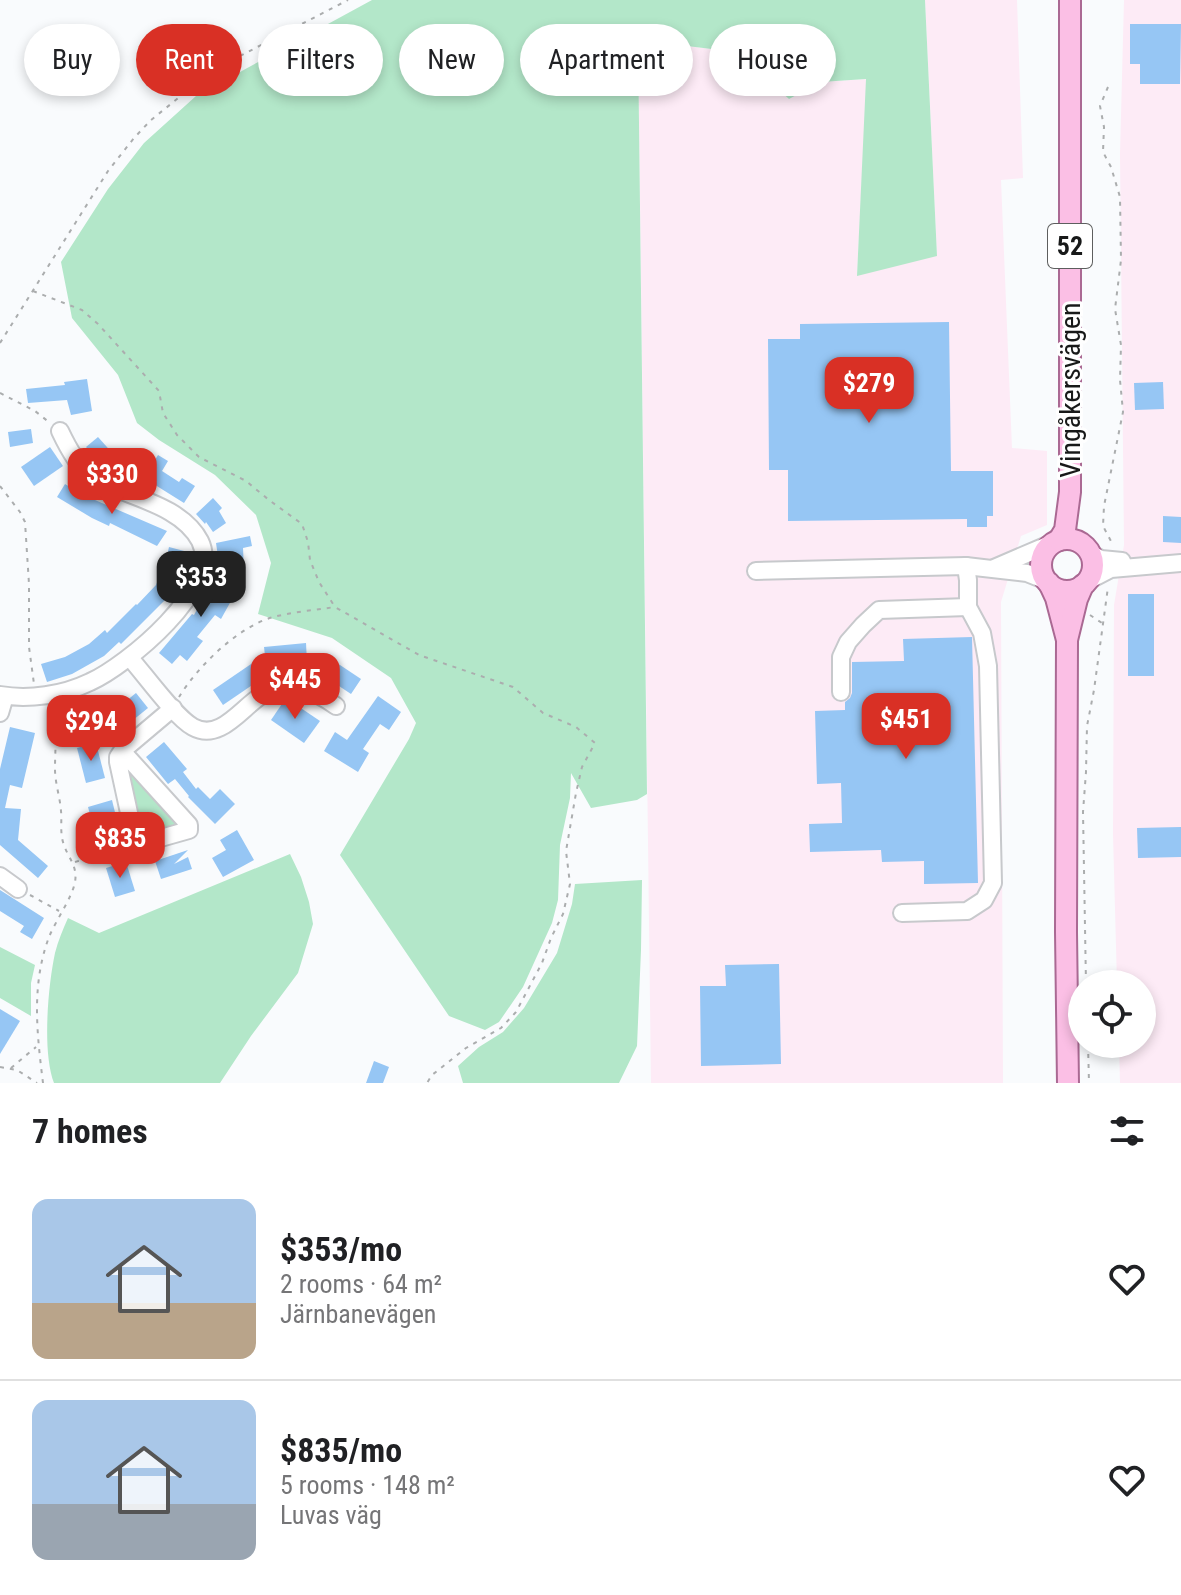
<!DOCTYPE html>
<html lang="en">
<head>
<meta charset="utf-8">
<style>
	:root { --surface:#fff; --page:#f2f2f2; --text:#202124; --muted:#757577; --line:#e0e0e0; --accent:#d93025 }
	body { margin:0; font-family:"Roboto Condensed",sans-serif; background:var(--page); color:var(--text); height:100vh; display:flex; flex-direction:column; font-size:30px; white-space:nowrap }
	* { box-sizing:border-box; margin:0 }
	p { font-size:26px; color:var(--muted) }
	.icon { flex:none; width:44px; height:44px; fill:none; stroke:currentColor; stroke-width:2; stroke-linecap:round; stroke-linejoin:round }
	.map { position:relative; height:1083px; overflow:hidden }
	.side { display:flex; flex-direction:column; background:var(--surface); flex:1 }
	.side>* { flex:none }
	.banner { position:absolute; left:24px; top:24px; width:1134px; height:72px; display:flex; gap:16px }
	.buttons { position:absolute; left:1068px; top:970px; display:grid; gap:16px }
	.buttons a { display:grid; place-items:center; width:88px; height:88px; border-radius:50%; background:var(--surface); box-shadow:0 4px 12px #0003; font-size:40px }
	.price { position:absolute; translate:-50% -68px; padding:0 18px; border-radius:16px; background:var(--accent); color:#fff; font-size:26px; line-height:52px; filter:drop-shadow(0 2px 4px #0008) }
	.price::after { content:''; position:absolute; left:50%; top:48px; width:24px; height:18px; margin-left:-12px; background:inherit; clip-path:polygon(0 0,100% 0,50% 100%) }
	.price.on { background:#222; color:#fff }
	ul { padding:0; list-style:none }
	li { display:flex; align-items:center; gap:24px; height:200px; padding:0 32px }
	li+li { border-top:2px solid var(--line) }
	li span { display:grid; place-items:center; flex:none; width:224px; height:160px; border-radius:16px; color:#555 }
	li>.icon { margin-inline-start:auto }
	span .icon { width:96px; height:96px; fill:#fffc; stroke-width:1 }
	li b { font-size:34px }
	h2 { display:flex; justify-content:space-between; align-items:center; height:96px; padding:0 32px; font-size:34px }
	.tag { padding:0 28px; border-radius:36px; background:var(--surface); box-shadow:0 4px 12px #0003; font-size:28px; line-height:72px }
	.tag.on { background:var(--accent); color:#fff }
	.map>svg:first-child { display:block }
	.industrial { fill:#fdebf6 }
	.green { fill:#b3e7c9 }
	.building { fill:#96c6f4 }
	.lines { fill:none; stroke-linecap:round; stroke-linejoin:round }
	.minor-casing { stroke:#c7c9cc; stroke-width:20 }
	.major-casing { stroke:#aa6993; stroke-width:24 }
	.path { stroke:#abadae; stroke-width:2; stroke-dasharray:4 6; stroke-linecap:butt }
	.minor { stroke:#fff; stroke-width:16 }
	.major { stroke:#fbbfe5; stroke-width:20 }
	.labels { text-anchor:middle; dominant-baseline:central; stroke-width:6; stroke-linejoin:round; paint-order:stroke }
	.shield { fill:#fff; stroke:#5d5e5e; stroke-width:2 }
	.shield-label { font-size:26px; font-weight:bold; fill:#181919 }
	.street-label { font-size:28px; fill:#181919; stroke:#fff }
</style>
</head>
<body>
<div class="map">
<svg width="1181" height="1083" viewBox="0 0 1181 1083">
	<rect width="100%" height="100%" fill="#f9fbfd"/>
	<!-- industrial -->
	<g class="industrial">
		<path d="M925,0H1017L1023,178L1001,180L1012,448L1047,451V525L1021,536L1001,602L1003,1083H651L638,40L736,52L789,99L821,82L867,79L857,275L937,255Z"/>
		<path d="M1124,0H1181V1083H1120L1119,1044H1142V984H1117L1113,834L1114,605L1124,545L1120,154Z"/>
	</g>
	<!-- green -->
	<g class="green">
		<path d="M372,0H925L937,256L857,276L866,79L821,82L789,99L736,52L638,40L647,794L637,800L591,808L571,773L570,798L560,845L558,900L552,923L523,987L499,1022L485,1030L449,1016L340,855L409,739L416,723L391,678L332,638L258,614L271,563L256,515L215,475L159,440L137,423L118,375L72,318L61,262L108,189L144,143L196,96Z"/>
		<path d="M125,766L179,824L176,828L144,836Z"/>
		<path d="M290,854L301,877L309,902L313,924L298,973L251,1036L220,1083H54C42,1052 48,986 55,953C58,941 63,929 68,918L99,933Z"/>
		<path d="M642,880L641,950L637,1046L619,1083H463L458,1066L479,1047L503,1032L524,1008L557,953L572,904L575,884Z"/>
		<path d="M0,947L35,965L31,983V1016L0,998Z"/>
	</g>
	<!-- building -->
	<g class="building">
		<path d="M1130,24H1181L1180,84H1140V64H1130Z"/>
		<path d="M949,322L951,471H993V516H987V527H967V519L788,521V470H769L768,339H800V324Z"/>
		<path d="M87,379L92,411L71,415L67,400L28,403L26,389L65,385L64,382Z"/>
		<path d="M1163,382L1164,409L1135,410L1134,383Z"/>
		<path d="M31,429L33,443L10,447L8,432Z"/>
		<path d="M98,437L115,456L103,466L86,447Z"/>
		<path d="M50,447L63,466L34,486L21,467Z"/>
		<path d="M158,455L168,461L162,471L179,482L182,478L195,486L184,503L144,478Z"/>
		<path d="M65,484L81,494L167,531L157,546L110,523L109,526L92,518L57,497Z"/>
		<path d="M213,498L222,508L219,511L226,523L213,532L206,522L205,524L196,514Z"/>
		<path d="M1163,516L1181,517V543L1163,542Z"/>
		<path d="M250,536L252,546L243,548L244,570H220L216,543Z"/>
		<path d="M169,547L188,552L182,575L179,574L172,593L121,644L119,642L104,656L72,674L47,682L41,664L65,657L89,644L105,630L107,633L136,604L137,605L156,585L161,572L163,573Z"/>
		<path d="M216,574L241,583L221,619L215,615L197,637L203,641L187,661L180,655L172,664L159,653L192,614L194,615Z"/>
		<rect x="1128" y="594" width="26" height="82"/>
		<path d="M972,637L978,883L924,884V861L882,862L881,850L810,852L809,824L842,823L841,783L817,784L815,711L845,710V702L850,698L852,693V662L904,661L903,639Z"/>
		<path d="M306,643L307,662L266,665L264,647Z"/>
		<path d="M254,662L264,677L223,705L213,690Z"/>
		<path d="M337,663L361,679L351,694L330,680L314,675L317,664L333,669Z"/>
		<path d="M136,693L148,708L117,733L105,718Z"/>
		<path d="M378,696L401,712L389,730L380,724L363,749L369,753L358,772L324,751L335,732L347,740Z"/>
		<path d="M286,698L320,721L304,743L271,720Z"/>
		<path d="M10,727L35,733L22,788L10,785L5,808L21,809L18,840L48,866L38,878L0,845V769Z"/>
		<path d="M164,742L187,769L183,772L196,789L198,787L210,799L220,789L235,804L215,824L188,797L189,796L175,779L168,784L146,757Z"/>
		<path d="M96,743L105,778L86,783L77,748Z"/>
		<path d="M112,800L122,841L93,849L89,836L95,834L88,807Z"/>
		<path d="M1181,827V857L1138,858L1137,828Z"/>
		<path d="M237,830L254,860L223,877L212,858L226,850L220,840Z"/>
		<path d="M188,850L174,864L188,857L192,869L161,879L155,861Z"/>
		<path d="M126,862L135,891L115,897L106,868Z"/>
		<path d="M0,890L44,918L32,939L20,932L24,926L0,911Z"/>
		<path d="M779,964L781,1064L701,1066L700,986H726L725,965Z"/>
		<path d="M0,1009L20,1021L0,1054Z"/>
		<path d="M374,1061L389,1067L383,1083H366Z"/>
	</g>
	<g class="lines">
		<!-- minor casing -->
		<g class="minor-casing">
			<g id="minor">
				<path d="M1089,553L1101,559L1122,561"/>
				<path d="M994,568L1050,544"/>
				<path d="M756,571L966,566L1027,573L1047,581"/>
				<path d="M1086,582L1111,569L1181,563"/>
				<path d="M130,658C145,675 175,717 193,727C222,743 244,703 267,692C290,680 317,692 336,706"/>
				<path d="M841,692V657L848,642L863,625L879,610L968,607"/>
				<path d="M0,695C29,700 63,695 90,682C126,666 223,587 200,541C185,512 147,501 119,490C111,487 103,485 96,480C79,468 69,450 60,431"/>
				<path d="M0,713L5,696"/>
				<path d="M122,751L189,825V830L136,845L118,762V757L122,751L173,708"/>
				<path d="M0,876L18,889"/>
				<path d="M902,913L967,911L984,900L993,883L988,666L982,633L968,607V580L966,566"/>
			</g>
		</g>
		<!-- major casing -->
		<g class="major-casing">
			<g id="major">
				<circle cx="1067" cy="565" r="26"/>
				<path d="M1059,540L1065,530L1070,492V0"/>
				<path d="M1049,583L1056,598L1067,640L1066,932L1068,1083"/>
				<path d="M1067,640L1077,599L1083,585"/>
			</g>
		</g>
		<!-- path -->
		<g class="path">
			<path d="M1108,87L1100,106L1104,127L1103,152L1111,167L1120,197L1121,260L1115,309L1121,345L1120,380L1123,412L1104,506L1103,526L1113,545"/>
			<path d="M33,291L82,310L98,324L159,391L163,413L177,435L199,457L246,481L269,500L302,524L308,542L310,560L319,582L335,607L419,655L513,687L543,713L576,727L595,743L582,767L576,793L566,851L570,884L563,914L551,938L542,963L516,1012L501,1028L466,1048L432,1075L427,1083"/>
			<path d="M0,343L108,171L134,138L151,120L213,70L348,0"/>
			<path d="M0,393L35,411L50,423"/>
			<path d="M0,486L20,512L25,522L29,584V647L34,684"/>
			<path d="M1090,615L1102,623"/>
			<path d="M179,697C198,666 238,627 273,617C293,612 315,610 335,607"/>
			<path d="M75,862L123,848"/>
			<path d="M30,895L59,911"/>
			<path d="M1086,984L1083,812L1086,772L1087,726L1094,690L1108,587"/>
			<path d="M1088,1044L1089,1083"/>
			<path d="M0,1067L17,1070L37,1083"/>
			<path d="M11,1068L36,1047"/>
			<path d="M43,1083C37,1034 31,985 49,937C56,920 72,898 75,882C78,865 67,857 63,842C60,832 62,821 61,811C60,797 55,783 55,769C55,748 57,728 56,707"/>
		</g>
		<!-- minor -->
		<use href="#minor" class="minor"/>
		<!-- major -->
		<use href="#major" class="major"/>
	</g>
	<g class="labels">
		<!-- shield labels -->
		<rect class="shield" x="1048" y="224" width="44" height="44" rx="6"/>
		<g class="shield-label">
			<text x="1070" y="246">52</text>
		</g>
		<!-- street labels -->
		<g class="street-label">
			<text transform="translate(1070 390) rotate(-90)">Vingåkersvägen</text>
		</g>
	</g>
</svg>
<div class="buttons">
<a><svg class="icon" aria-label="locate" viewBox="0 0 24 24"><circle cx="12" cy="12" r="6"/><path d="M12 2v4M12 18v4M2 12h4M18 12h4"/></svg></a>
</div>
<b class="price" style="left:869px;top:425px">$279</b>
<b class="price" style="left:112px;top:516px">$330</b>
<b class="price on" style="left:201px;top:619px">$353</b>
<b class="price" style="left:295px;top:721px">$445</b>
<b class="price" style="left:906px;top:761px">$451</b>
<b class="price" style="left:91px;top:763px">$294</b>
<b class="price" style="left:120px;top:880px">$835</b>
<div class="banner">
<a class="tag">Buy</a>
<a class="tag on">Rent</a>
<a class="tag">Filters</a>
<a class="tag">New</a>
<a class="tag">Apartment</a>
<a class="tag">House</a>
</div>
</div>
<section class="side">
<h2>7 homes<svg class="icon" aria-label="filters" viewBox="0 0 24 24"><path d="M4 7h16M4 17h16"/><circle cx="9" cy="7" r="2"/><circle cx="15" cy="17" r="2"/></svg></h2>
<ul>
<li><span style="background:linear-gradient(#a9c7e8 65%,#b9a48a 0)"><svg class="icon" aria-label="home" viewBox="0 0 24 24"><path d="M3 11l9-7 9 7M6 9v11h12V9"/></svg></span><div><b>$353/mo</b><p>2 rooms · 64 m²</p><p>Järnbanevägen</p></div><svg class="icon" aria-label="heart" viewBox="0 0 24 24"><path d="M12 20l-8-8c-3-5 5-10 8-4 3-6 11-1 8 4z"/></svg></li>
<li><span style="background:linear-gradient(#a9c7e8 65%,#9aa5b1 0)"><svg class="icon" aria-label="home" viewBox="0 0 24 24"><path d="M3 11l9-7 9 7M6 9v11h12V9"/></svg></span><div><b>$835/mo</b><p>5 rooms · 148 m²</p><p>Luvas väg</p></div><svg class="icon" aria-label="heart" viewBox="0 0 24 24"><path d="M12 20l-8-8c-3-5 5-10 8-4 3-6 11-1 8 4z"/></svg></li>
</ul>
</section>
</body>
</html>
